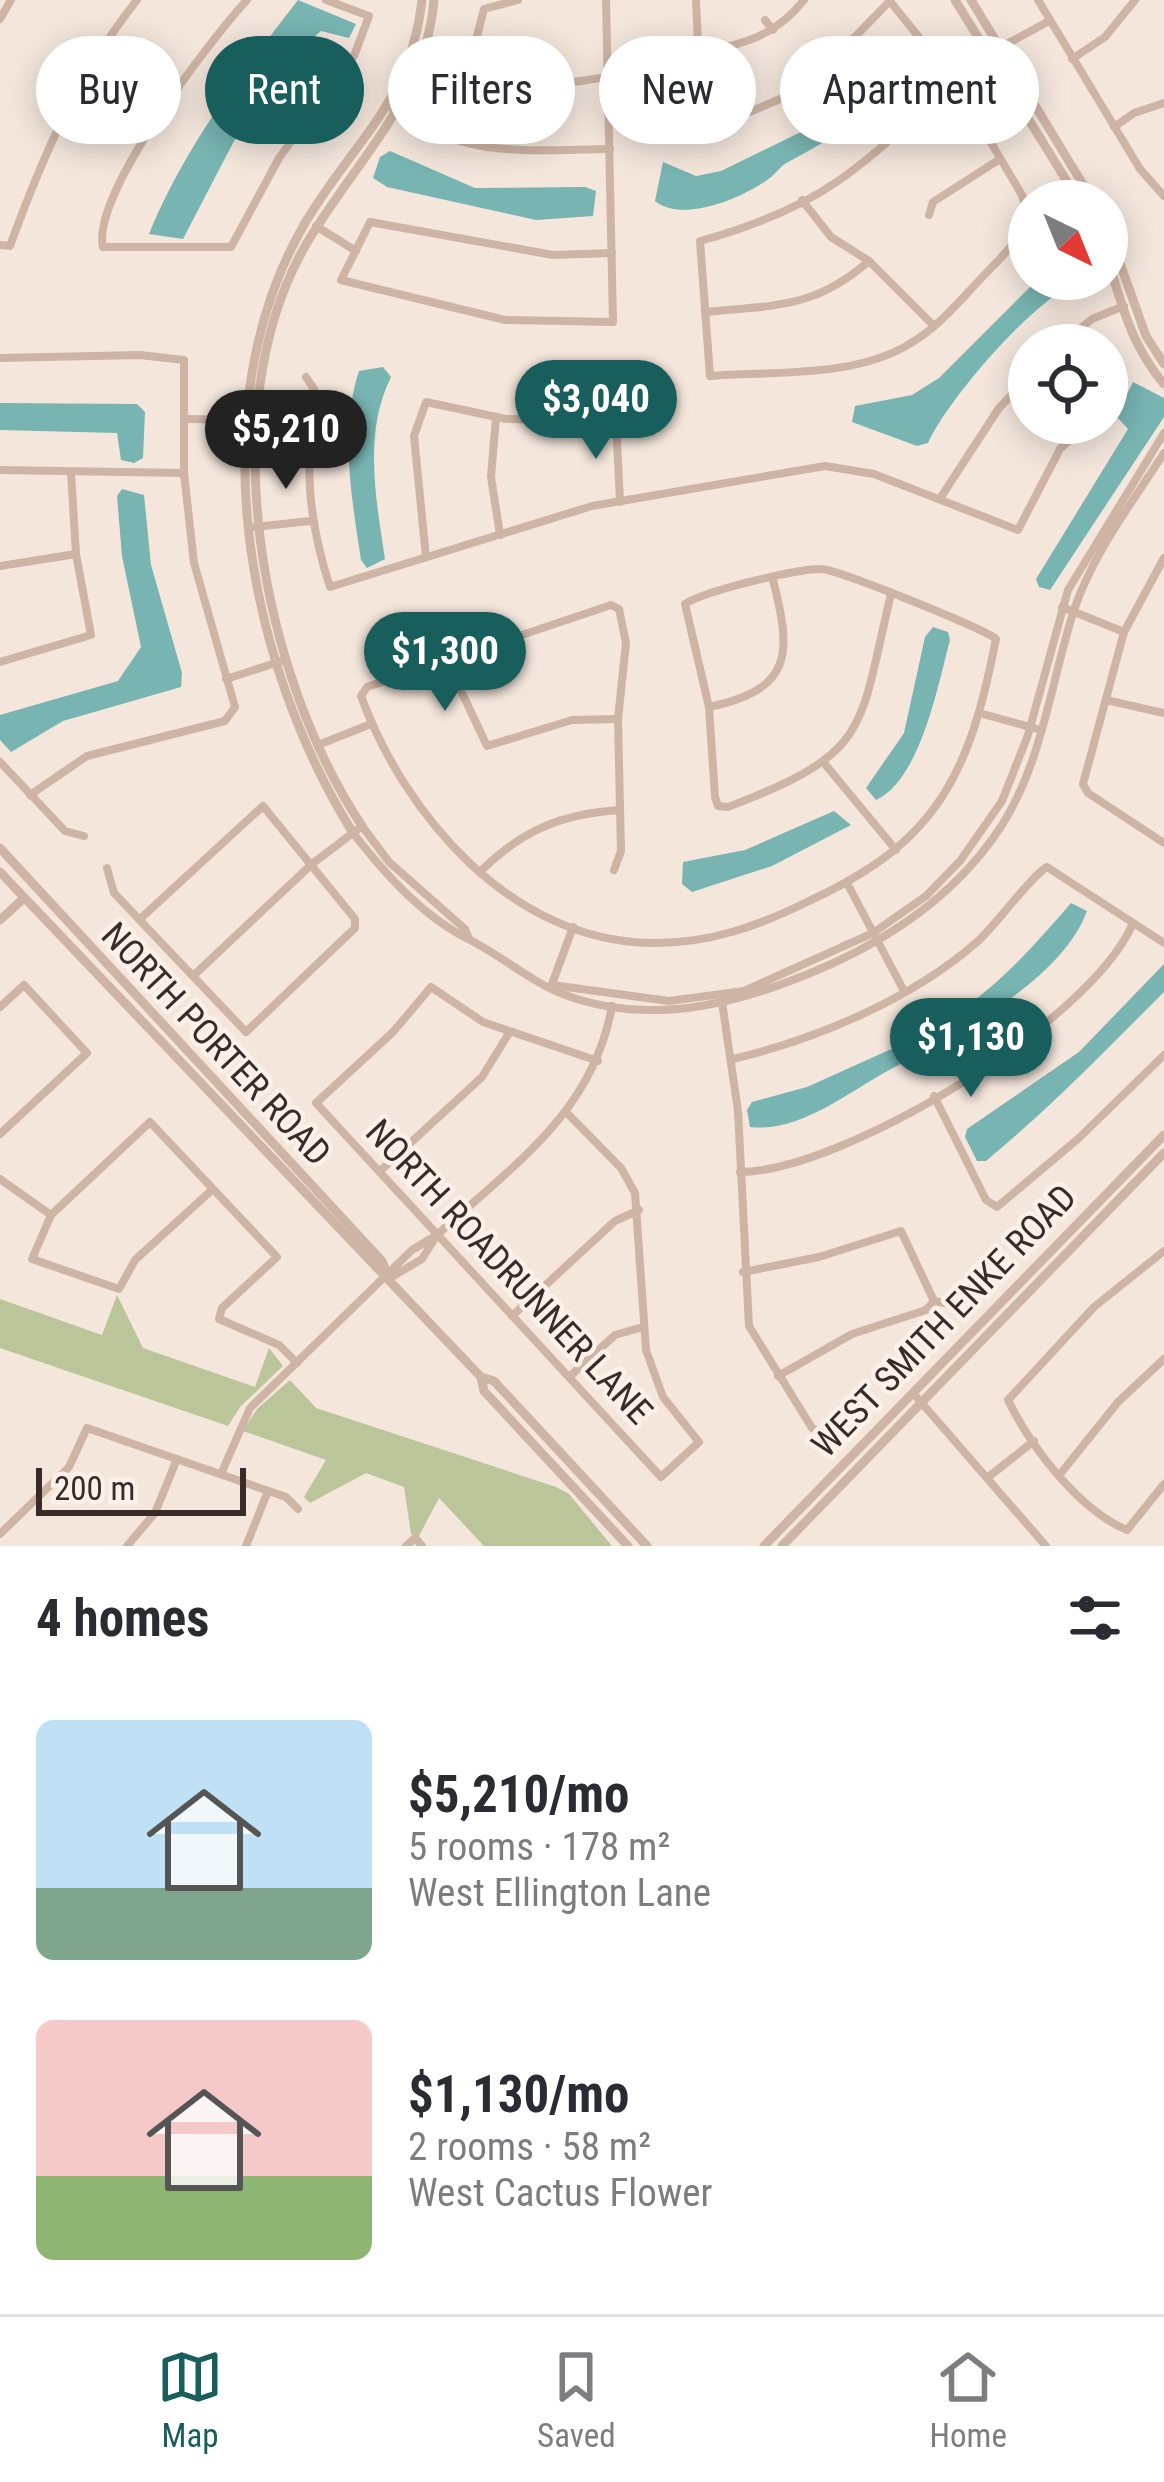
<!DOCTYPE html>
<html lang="en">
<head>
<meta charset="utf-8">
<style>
	:root { --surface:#fff; --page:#f2f2f3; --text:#2b2b33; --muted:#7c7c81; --line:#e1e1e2; --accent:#185e5d }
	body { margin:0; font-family:"Roboto Condensed",sans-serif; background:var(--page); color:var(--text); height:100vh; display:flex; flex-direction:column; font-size:45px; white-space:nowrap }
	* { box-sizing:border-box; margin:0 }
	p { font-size:39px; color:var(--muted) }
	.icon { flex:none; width:66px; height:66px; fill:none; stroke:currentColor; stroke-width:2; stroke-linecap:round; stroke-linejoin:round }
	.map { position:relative; height:1546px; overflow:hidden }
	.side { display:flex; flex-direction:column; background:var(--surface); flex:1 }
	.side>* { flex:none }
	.hud { position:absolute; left:36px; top:36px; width:1092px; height:108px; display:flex; gap:24px }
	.needle { width:78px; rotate:137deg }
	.fabs { position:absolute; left:1008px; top:180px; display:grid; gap:24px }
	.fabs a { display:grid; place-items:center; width:120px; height:120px; border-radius:50%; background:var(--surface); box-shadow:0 6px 30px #0003; font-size:60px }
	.scale { position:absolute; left:36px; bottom:30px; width:210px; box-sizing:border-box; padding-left:12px; border:6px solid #392b27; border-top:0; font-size:33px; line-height:42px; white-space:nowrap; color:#392b27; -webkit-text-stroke:9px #fbf1e8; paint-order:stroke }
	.price { position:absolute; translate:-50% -102px; padding:0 27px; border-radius:42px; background:var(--accent); color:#fff; font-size:39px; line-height:78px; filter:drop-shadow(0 3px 6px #0008) }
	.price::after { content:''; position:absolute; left:50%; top:72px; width:36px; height:27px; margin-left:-18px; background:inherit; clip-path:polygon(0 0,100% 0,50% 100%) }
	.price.current { background:#222; color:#fff }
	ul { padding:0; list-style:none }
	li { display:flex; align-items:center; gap:36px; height:300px; padding:0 36px }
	li span { display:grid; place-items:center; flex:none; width:336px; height:240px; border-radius:18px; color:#555 }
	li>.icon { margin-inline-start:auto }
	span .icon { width:144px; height:144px; fill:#fffc; stroke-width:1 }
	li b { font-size:51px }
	h2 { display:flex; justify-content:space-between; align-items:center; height:144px; padding:0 36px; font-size:51px }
	.tag { padding:0 42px; border-radius:54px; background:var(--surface); box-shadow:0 6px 30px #0003; font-size:42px; line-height:108px }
	.tag.current { background:var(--accent); color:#fff }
	.menu { display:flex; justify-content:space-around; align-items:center; height:168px; border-top:3px solid var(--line); background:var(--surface); font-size:33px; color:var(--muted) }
	.menu a { display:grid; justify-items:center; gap:6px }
	.menu .current { color:var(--accent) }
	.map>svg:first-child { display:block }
	.green { fill:#bac599 }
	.water { fill:#77b4b2 }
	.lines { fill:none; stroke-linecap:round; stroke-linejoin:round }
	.minor { stroke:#ceb4a5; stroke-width:8 }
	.tertiary { stroke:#ceb4a5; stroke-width:9 }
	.labels { text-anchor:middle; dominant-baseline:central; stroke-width:9; stroke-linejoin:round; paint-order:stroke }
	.street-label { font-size:36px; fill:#392b27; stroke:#fbf1e8 }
</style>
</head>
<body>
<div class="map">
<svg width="1164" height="1546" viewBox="0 0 1164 1546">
	<rect width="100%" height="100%" fill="#f4e6db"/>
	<!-- green -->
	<g class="green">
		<path d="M117,1295L143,1348L255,1387L269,1348L283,1366L240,1407L228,1426L0,1348V1299L102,1335Z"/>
		<path d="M290,1380L316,1408L556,1487L569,1494L612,1546H484L439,1498L419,1536L411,1534L404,1487L366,1473L310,1503L304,1497L326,1460L243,1431L257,1409Z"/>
	</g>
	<!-- water -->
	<g class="water">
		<path d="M298,0L356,24L349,38L321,31L300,49L287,76L234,141L183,239L149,234C185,146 241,74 298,0Z"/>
		<path d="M915,37L924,53L918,71C878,108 836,137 788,162C780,166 775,175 767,180C741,199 682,223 655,201L663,162L696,176L721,171L805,130L866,91Z"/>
		<path d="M390,151L475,188L585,187L596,191L593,216L536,220L387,187L373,178L380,157Z"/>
		<path d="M1038,279H1085C1038,293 948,399 928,443L917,446L852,422L855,406L912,395L939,378Z"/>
		<path d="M383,367L391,377C363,433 376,499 385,559L367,568L361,560C352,500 339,431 359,371Z"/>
		<path d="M1133,382L1164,398V417L1050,590L1039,587L1036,579L1128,429L1116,416Z"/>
		<path d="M0,403L137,404L145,412L143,458L134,463L121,460L117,433L0,430Z"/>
		<path d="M122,489L144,495L151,565L182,673L181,687L63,721L11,752L0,740V715L118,681L141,647L122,556L117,496Z"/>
		<path d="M933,627L948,632L950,640C938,684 921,779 876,800L866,788L904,733L925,637Z"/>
		<path d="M834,811L851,825L772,866L692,892L682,884L683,862L745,850Z"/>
		<path d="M1071,903L1087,911C1061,982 954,1035 891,1069C850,1091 800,1133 750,1127L747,1110L752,1102L807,1087L918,1037L923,1030L913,1019L917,1012L933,1028C990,995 1028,953 1071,903Z"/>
		<path d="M1164,964V992C1106,1050 1049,1109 986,1161H977L965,1137L967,1129L1079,1052Z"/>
	</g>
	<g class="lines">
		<!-- minor -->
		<g class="minor">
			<path d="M247,0C210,40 91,195 103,247H231L279,158L354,56L369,16L326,0"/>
			<path d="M606,0C608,107 611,215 613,322L505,320L341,280L370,222L553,255L612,253"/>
			<path d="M696,0L702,132L804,89L890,1"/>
			<path d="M889,0L955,82L1022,195C1033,227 1014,244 993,266C967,292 943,324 911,343C856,378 774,371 710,376L700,241C747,228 795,210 835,183C884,150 924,106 970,69C993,49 1023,36 1049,21"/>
			<path d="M1038,0L1140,169L1164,196"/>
			<path d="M0,19L11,0"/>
			<path d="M765,20L773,30"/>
			<path d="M697,53C741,45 775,37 804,0"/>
			<path d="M1072,59L1105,37L1135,0"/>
			<path d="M467,79L527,89L607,77"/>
			<path d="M393,110C468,159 524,150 610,149"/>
			<path d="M1114,127L1134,113L1164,103"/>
			<path d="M440,138L466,79L484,9L518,0"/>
			<path d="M802,200L831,237L869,261L934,326"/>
			<path d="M929,215L933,202L1000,159"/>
			<path d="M316,226L356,251"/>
			<path d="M0,245L10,246C42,158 78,74 137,0"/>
			<path d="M705,312C775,305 814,309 869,261"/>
			<path d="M1060,345L1092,319L1124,306"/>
			<path d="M0,358L140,355L184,360V473L194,563L235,707L225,721L87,756L30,795"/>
			<path d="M306,377L314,389C306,464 306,514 330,587L592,506L825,466L874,474L1018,530L1060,449L1087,423"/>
			<path d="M1107,399V404"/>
			<path d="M496,417L491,477L500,535"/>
			<path d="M185,419L250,420"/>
			<path d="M0,470L184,473"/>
			<path d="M941,497L999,408L1029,377"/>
			<path d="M254,527L310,521"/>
			<path d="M426,557L414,436L426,402L506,419L616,421L620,502"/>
			<path d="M1164,558L1124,632L1083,784L1088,793L1164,843"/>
			<path d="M0,566L76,554"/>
			<path d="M1062,607L1124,632"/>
			<path d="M447,661L487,746L572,720L618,719"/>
			<path d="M0,662L91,635L76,554L71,472"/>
			<path d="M226,679L282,661"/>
			<path d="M1106,700L1164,713"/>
			<path d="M709,707C793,689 792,654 773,580"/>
			<path d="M979,713L1041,730"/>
			<path d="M318,745L371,724"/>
			<path d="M0,762L65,831L84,836"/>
			<path d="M824,763L896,850"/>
			<path d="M353,833C386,875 424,918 472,941C503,957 533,983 565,995C655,1028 746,1002 829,965C898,934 960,890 1002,825C1043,760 1051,681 1074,610C1093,553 1132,503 1164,453"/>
			<path d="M107,868L114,893L246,1032L355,928V919L263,806L140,919"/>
			<path d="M614,870L621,851L618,719L626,643L619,609L611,605L367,687L361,696C405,816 512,941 651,943C708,944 759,926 809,901C865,875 916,843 948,787C974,743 986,689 996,639C987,630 835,568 821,569C796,569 704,591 685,604L709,707L715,797L718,806L728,807C872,752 858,732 891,594"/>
			<path d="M481,871C522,830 562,814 619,810"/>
			<path d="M847,883L904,991"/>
			<path d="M193,976L312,864L362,826L389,862L465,929L469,939"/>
			<path d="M552,984L573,927"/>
			<path d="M552,985L669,1001L744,991L873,933L926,896L960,861L1002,801L1028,735L1068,590L1164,433"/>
			<path d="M722,1002L738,1111L749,1326L812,1428L830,1437"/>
			<path d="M0,1007L24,985L87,1053L0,1134"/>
			<path d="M733,1059C817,1039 912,999 977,942C996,925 1031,876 1047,867L1164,943"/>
			<path d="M934,1096L986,1200L997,1207L1079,1138L1164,1055"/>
			<path d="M567,1113L621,1168L635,1193L646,1350L663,1397L699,1442L661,1477L316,1103L393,1032L431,987L483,1022L598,1061"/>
			<path d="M380,1171L482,1077L509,1033"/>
			<path d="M740,1172C844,1171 1092,1021 1133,923"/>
			<path d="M0,1179L51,1215"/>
			<path d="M213,1189L135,1260L119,1289L32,1259L51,1215L150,1122L277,1257L222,1308L219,1319L279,1345L297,1363"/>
			<path d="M1164,1251L1094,1307L1008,1400C1031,1447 1079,1510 1127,1530L1164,1484"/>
			<path d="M743,1272L819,1257L901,1231L934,1301"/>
			<path d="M390,1278L422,1259L437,1235"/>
			<path d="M512,1316L615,1221L639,1210"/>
			<path d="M778,1376L852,1334L926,1310L934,1301L961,1306"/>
			<path d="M569,1377L615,1335L643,1327"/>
			<path d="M913,1393L1046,1546"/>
			<path d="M1061,1473L1118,1402L1164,1359"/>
			<path d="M221,1474L250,1408L412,1250L437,1235C513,1165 593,1113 612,1006"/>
			<path d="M987,1478L1034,1441"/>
			<path d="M0,1534L69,1467L87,1428L286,1497L298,1509"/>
			<path d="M127,1546L155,1513L177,1459"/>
			<path d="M246,1546L268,1491"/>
			<path d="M406,1546L415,1538L422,1546"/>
		</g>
		<!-- tertiary -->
		<g class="tertiary">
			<path d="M955,0L1079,201"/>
			<path d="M971,0L1093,201"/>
			<path d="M1107,227L1146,336L1164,364"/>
			<path d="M1107,257C1122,305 1131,345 1164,384"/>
			<path d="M362,826C262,675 211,413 304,248C351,166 426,99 434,0"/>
			<path d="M353,833C246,661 198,406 305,223C355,139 410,104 422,0"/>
			<path d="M0,848L382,1261L389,1278"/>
			<path d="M0,872L481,1377L494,1381L647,1546"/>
			<path d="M0,920L24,898"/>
			<path d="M481,1377L484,1391L628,1546"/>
			<path d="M764,1546L1164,1135"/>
			<path d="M782,1546L1164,1153"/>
		</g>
	</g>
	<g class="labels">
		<!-- street labels -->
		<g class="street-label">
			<text transform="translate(216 1044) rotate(47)">NORTH PORTER ROAD</text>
			<text transform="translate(509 1272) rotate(47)">NORTH ROADRUNNER LANE</text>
			<text transform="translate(944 1321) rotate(-46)">WEST SMITH ENKE ROAD</text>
		</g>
	</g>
</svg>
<div class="fabs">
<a><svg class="needle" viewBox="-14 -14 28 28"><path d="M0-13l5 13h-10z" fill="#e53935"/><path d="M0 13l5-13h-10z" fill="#7c7c81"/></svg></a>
<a><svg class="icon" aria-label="locate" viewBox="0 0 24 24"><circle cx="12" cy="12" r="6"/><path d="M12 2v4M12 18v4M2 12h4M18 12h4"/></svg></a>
</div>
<div class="scale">200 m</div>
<b class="price" style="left:596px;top:462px">$3,040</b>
<b class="price current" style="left:286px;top:492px">$5,210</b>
<b class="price" style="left:445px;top:714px">$1,300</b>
<b class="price" style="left:971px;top:1100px">$1,130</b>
<div class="hud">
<a class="tag">Buy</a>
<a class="tag current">Rent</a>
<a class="tag">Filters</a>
<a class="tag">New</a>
<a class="tag">Apartment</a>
</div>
</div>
<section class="side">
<h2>4 homes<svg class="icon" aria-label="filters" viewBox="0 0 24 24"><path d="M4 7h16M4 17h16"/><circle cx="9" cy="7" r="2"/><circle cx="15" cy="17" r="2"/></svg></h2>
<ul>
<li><span style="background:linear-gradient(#bfe0f5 70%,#7fa58c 0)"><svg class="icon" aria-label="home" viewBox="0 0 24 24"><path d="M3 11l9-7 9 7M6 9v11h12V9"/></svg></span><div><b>$5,210/mo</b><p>5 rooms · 178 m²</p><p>West Ellington Lane</p></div></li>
<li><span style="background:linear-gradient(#f6c9c9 65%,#8fb573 0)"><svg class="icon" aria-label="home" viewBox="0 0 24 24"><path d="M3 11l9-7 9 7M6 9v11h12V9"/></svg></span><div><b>$1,130/mo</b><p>2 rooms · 58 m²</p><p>West Cactus Flower</p></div></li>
</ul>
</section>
<nav class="menu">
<a class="current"><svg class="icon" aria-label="map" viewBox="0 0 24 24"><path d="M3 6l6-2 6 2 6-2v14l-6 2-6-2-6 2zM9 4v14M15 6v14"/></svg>Map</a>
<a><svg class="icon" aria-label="saved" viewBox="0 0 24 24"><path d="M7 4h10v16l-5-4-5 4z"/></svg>Saved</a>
<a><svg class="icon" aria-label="home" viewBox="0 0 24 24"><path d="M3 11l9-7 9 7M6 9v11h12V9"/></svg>Home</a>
</nav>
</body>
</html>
